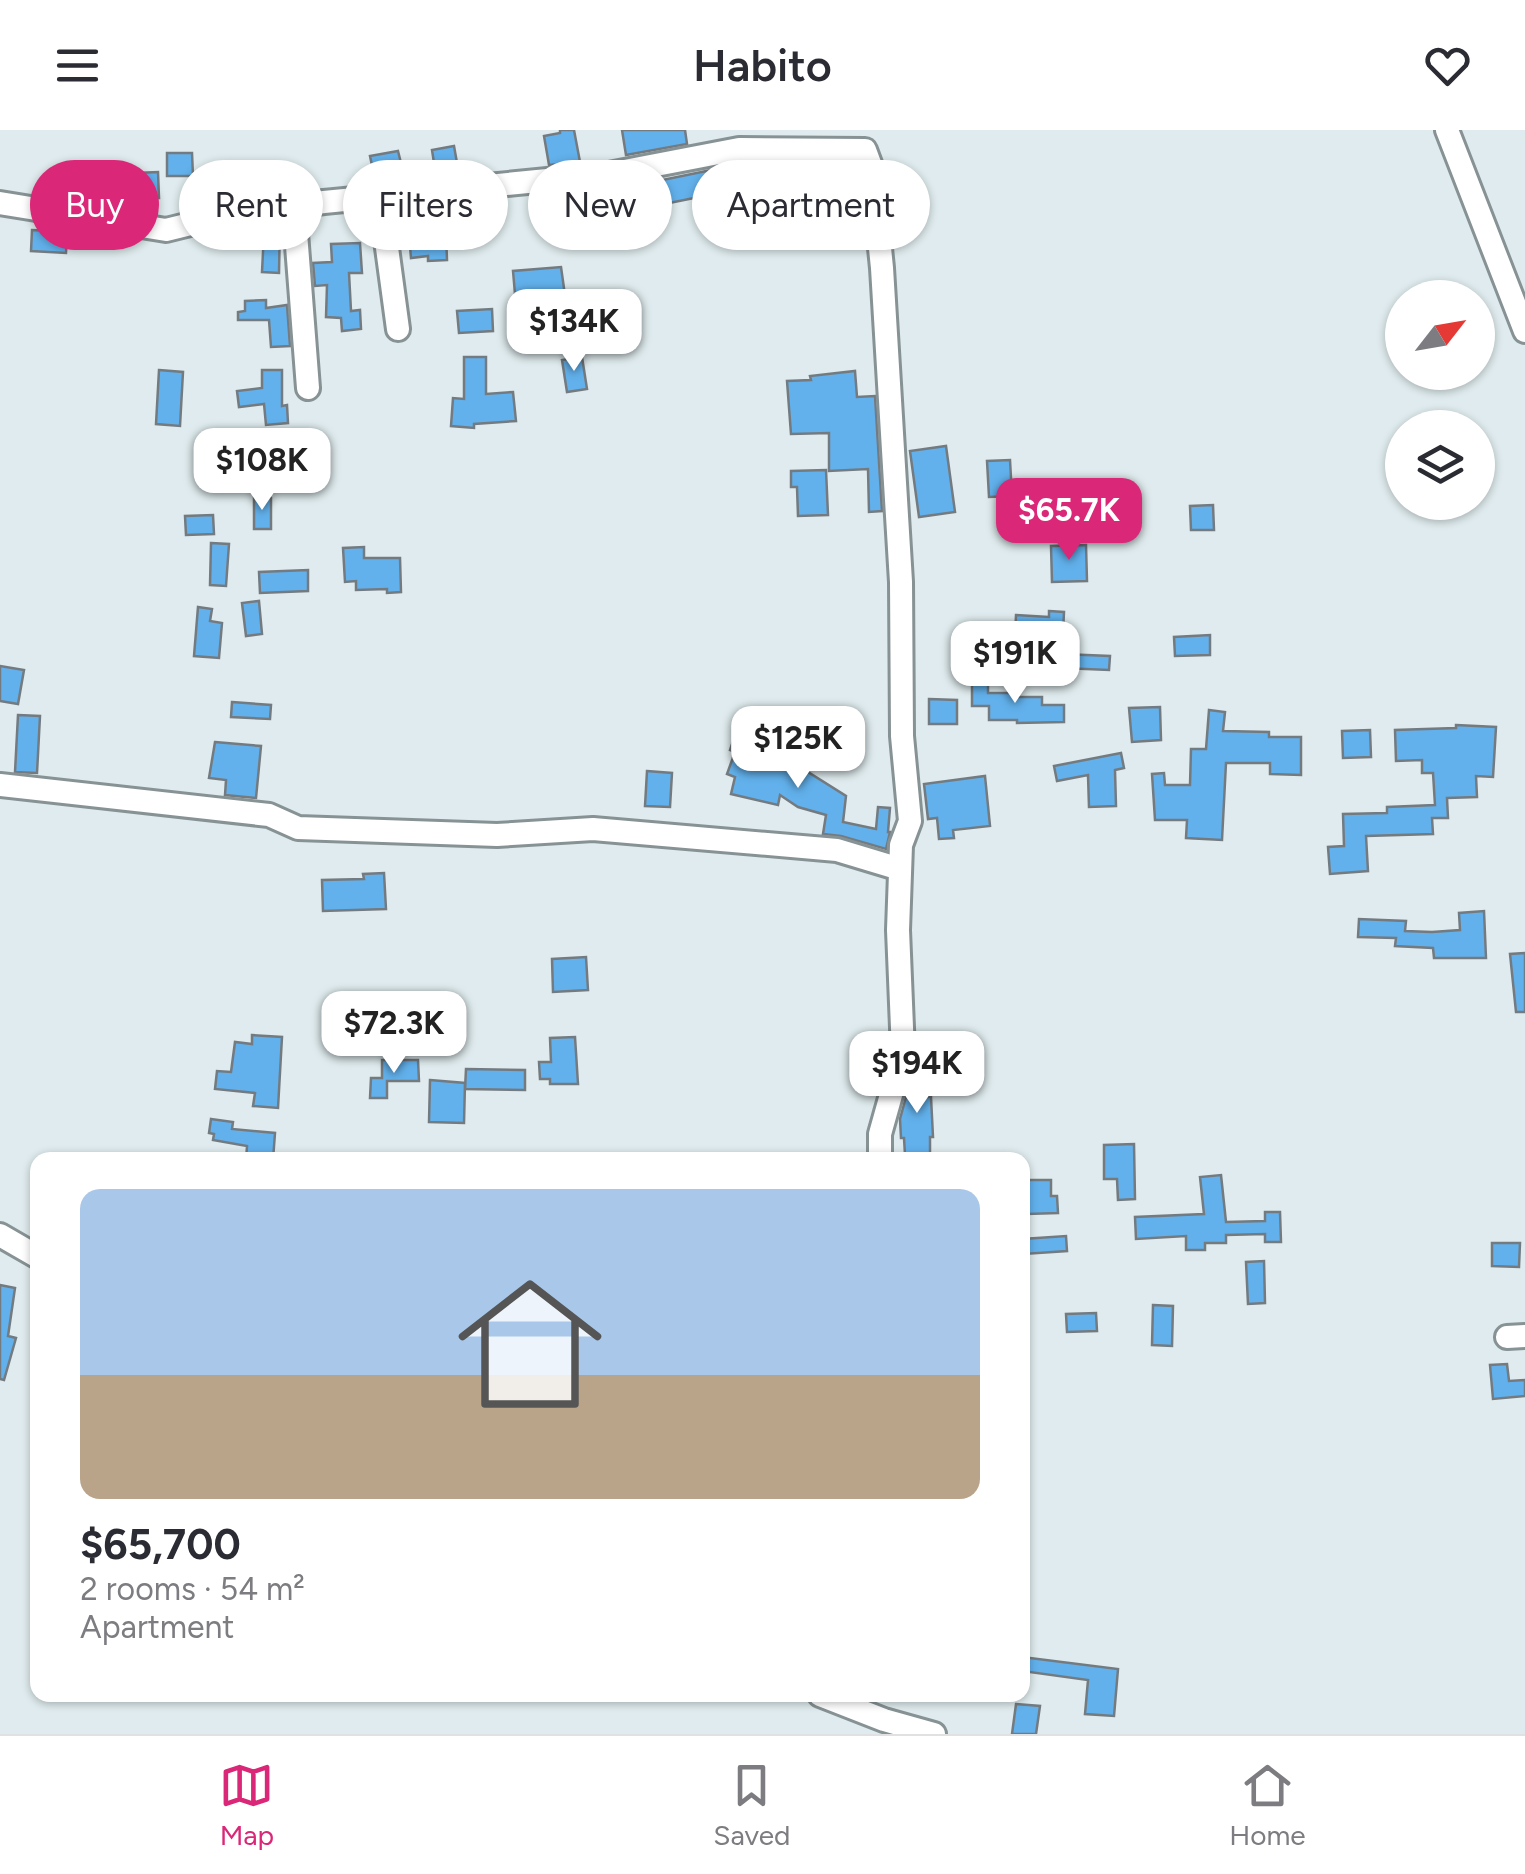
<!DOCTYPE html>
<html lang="en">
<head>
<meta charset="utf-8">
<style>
	:root { --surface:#fff; --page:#f7f7f7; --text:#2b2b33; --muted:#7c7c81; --line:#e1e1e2; --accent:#db2777 }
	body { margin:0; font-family:Figtree,sans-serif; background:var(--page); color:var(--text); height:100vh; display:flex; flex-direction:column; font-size:38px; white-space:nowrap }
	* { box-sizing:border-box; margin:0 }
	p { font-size:32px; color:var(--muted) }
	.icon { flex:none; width:55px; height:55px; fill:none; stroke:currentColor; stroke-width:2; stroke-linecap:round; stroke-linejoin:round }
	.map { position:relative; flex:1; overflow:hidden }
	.panel { position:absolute; left:30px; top:1022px; width:1000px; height:550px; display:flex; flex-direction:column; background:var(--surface); border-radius:20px; box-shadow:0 2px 8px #0004 }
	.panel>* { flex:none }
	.top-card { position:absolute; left:30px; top:30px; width:1000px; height:90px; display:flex; gap:20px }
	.needle { width:65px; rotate:59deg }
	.fabs { position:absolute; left:1385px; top:150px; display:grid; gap:20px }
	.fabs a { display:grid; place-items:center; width:110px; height:110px; border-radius:50%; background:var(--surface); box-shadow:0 2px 8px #0004; font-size:50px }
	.price { position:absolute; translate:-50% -85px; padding:0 22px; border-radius:20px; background:#fff; color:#222; font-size:32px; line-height:65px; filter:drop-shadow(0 2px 5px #0008) }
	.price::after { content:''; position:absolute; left:50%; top:60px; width:30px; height:22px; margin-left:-15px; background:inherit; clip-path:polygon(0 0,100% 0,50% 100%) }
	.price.active { background:var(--accent); color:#fff }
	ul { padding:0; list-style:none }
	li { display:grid; align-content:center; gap:20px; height:530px; padding:0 50px }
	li+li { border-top:2px solid var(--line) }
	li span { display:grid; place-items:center; height:310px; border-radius:20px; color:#555 }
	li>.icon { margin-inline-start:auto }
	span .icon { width:180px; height:180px; fill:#fffc; stroke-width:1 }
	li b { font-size:42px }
	.chip { padding:0 35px; border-radius:45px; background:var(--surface); box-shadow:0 2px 8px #0004; font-size:35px; line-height:90px }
	.chip.active { background:var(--accent); color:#fff }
	header { display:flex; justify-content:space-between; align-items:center; height:130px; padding:0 50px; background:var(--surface); font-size:45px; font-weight:600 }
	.tabs { display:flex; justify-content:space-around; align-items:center; height:140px; border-top:2px solid var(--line); background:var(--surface); font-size:28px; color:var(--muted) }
	.tabs a { display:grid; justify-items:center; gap:5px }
	.tabs .active { color:var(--accent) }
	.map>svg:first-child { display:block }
	.building { fill:#62b1ec; stroke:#737b81; stroke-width:2.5 }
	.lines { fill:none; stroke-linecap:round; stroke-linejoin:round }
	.minor-casing { stroke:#879295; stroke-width:28 }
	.minor { stroke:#fff; stroke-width:22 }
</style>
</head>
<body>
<header><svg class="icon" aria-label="menu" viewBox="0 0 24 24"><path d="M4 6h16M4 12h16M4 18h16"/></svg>Habito<svg class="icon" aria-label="heart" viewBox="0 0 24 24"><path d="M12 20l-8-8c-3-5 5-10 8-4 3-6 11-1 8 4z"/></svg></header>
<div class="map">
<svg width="1525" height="1604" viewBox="0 0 1525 1604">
	<rect width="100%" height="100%" fill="#dfebee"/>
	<!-- building -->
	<g class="building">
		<path d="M560,0H574L580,32L549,35L544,6L560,3Z"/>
		<path d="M622,0H685L687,14L626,25Z"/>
		<path d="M454,16L459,44L436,46L432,20Z"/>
		<path d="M398,21L402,37L391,40L392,46L375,50L370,26Z"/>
		<path d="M167,23H192L193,46H167Z"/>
		<path d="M716,39L718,56L703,58L704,66L610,85L611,87L590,93L582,63L603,60L605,67L644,59L643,54Z"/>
		<path d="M158,42L159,68L136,69L135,43Z"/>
		<path d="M416,81L417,91L471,82L474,98L446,103L447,130L428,131V126L411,128L409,104L400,105L397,83Z"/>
		<path d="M280,93L279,143L262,142L264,102H262V95Z"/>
		<path d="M32,100L67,102L66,123L31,121Z"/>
		<path d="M360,113L362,143H349L351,181L360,180L361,199L342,201L341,188L326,187L327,155L315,156L313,133L332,132L331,114Z"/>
		<path d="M561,137L572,215L548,218L546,194L537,195L533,162L515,164L513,141Z"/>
		<path d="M266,170V178L287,175L290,216L271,217L269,190H238V182L245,181V171Z"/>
		<path d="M492,179L493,201L459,203L457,181Z"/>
		<path d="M464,227H486V264L513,262L516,291L474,294V298L451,296L453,268L464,269Z"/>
		<path d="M582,227L587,259L567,262L562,230Z"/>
		<path d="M159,240L183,242L180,296L156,294Z"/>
		<path d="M262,240H282V276L287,275L288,293L266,295L264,274L239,277L237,261L262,258Z"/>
		<path d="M855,241L857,267L875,266L882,381L869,382L868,339L829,341V303L791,304L787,251L811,250L810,246Z"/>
		<path d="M946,316L955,382L919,387L910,321Z"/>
		<path d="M1010,330L1012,366L989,367L987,331Z"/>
		<path d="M826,340L828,385L798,386L797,357H791V341Z"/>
		<path d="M254,367L271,368V399H254Z"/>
		<path d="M1213,375L1214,400H1191L1190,376Z"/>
		<path d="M213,385L214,404L186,405L185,386Z"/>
		<path d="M211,413L229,414L226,456L210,455Z"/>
		<path d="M1086,415L1087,451L1052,452L1051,416Z"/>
		<path d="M364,417V428H400L401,462L387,463V459L356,460V451L345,452L343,418Z"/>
		<path d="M308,440V461L260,463L259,442Z"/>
		<path d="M259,471L262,504L246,506L242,473Z"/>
		<path d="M198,477L212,479L210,491L222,493L219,528L194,526Z"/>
		<path d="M1049,481L1064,482L1062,524L1110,526L1109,540L1038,537V528H1014L1016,485L1049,487Z"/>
		<path d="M1210,505V525L1175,526L1174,507Z"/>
		<path d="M0,536L24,540L18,574L0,571Z"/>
		<path d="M988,549V563H1013V567H1042V575H1064V592L1017,593V590H989V576H972V550Z"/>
		<path d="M929,569L957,570V594H929Z"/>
		<path d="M232,572L271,575L270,589L231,587Z"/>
		<path d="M1160,577L1161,610L1132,612L1129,578Z"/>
		<path d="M1209,580L1225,582L1223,601L1269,602V607H1301V645L1270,644V633H1226L1222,710L1186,708L1187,690H1155L1152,644L1164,643L1165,655H1190L1191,619H1206Z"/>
		<path d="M18,585L40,586L37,643L15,642Z"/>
		<path d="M1456,595L1496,597L1493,647L1476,646L1477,667L1447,668L1448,688H1432L1433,704L1366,706L1368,741L1330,744L1328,717L1344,716L1343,684L1387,683V677L1435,675L1433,643H1422V630L1396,631L1395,600L1456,598Z"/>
		<path d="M1370,600L1371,627L1343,628L1342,601Z"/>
		<path d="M735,605L760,614V616L781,625L846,666L843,692L876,699L878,677L890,678L888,702H890L886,719L841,706L823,704L826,685L798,677L780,665L778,675L731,664L735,647L727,644L735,622L730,620Z"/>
		<path d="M215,612L261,616L256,668L225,665L226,650L209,648Z"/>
		<path d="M1121,623L1124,638L1115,640L1116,676L1089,677L1088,645L1057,651L1054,636Z"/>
		<path d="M647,641L672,643L670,677L645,676Z"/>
		<path d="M985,646L990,696L953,700L954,708L939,709L937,688L928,689L924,654Z"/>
		<path d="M384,743L386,779L323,781L322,750L364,749L363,744Z"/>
		<path d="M1484,781L1486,828H1434L1433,818L1395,816L1396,808L1358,807L1359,789L1406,791L1405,801L1432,802L1460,800L1459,783Z"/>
		<path d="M1525,823V882H1516L1510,824Z"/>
		<path d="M586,827L588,860L553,862L552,829Z"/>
		<path d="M252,905L282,907L278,978L253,976L255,963L215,959L217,941L231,942L235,912L252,914Z"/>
		<path d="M575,907L578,954H550V949H540L539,932H551L550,908Z"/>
		<path d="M382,930H418L419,951H387V968H370L371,948H382Z"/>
		<path d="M926,937V967H931L933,1007H930V1025H905L904,1008H901L900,989L914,938Z"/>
		<path d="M466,939L525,940V960L465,959Z"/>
		<path d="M430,950L465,953L464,993L429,992Z"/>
		<path d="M211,989L233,992L232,999L275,1003L273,1030H246L247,1016L213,1010L214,1004L209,1003Z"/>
		<path d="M1134,1014L1135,1069L1118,1070L1117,1049H1104V1015Z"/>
		<path d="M1221,1045L1226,1092L1265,1091V1082H1280L1281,1112H1265V1104L1226,1105V1113H1205V1120H1186V1106L1136,1109L1135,1087L1204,1084L1200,1047Z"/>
		<path d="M1026,1050H1051V1066H1057L1058,1083L1027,1084Z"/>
		<path d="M1066,1106L1067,1121L1024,1124L1023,1109Z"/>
		<path d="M1492,1113H1520L1519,1137L1492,1136Z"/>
		<path d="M1264,1131L1265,1173L1248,1174L1246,1132Z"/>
		<path d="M0,1155L15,1158L8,1206L16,1208L4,1250L0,1249Z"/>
		<path d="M1153,1175L1173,1176L1172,1216L1152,1215Z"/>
		<path d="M1096,1183L1097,1201L1067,1202L1066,1184Z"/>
		<path d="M1507,1234L1509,1251L1525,1250V1266L1493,1269L1490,1235Z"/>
		<path d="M1022,1527L1118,1539L1114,1586L1085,1584L1088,1550L1022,1541Z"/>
		<path d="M1016,1574L1040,1576L1036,1604H1012Z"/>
	</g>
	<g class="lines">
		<!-- minor casing -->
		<g class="minor-casing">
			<g id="minor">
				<path d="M1447,0L1525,201"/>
				<path d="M380,66L398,199"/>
				<path d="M0,73L166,100L231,84L324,72L609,44L739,19L865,20L872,39L882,138L901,452L902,606L910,691L901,715L898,800L903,922L880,1004V1030"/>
				<path d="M294,77L308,258"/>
				<path d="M0,655L269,685L298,698L497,705L593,699L837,720L900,739"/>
				<path d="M0,1105L38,1127"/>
				<path d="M1507,1207L1525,1206"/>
				<path d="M820,1565L884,1590L934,1604"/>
			</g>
		</g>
		<!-- minor -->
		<use href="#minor" class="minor"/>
	</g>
</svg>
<div class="fabs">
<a><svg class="needle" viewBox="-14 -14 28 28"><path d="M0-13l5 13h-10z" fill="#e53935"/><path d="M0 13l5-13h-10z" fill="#7c7c81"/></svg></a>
<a><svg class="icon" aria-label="layers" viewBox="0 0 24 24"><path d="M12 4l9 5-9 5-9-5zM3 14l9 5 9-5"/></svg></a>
</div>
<b class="price" style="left:574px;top:244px">$134K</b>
<b class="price" style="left:262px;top:383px">$108K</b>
<b class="price active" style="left:1069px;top:433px">$65.7K</b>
<b class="price" style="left:1015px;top:576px">$191K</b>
<b class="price" style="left:798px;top:661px">$125K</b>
<b class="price" style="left:394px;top:946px">$72.3K</b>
<b class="price" style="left:917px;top:986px">$194K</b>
<div class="top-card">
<a class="chip active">Buy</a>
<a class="chip">Rent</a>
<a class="chip">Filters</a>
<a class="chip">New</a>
<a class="chip">Apartment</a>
</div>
<section class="panel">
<ul>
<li><span style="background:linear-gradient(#a9c7e8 60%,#b9a48a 0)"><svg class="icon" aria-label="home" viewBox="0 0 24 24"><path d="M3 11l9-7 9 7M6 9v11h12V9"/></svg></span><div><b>$65,700</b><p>2 rooms · 54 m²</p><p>Apartment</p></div></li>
</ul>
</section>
</div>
<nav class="tabs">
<a class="active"><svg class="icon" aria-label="map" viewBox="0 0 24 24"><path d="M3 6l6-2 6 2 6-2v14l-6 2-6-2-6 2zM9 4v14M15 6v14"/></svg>Map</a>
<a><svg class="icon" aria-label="saved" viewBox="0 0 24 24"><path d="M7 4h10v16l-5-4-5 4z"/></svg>Saved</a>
<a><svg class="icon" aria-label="home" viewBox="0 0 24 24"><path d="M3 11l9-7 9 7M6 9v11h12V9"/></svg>Home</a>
</nav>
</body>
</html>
